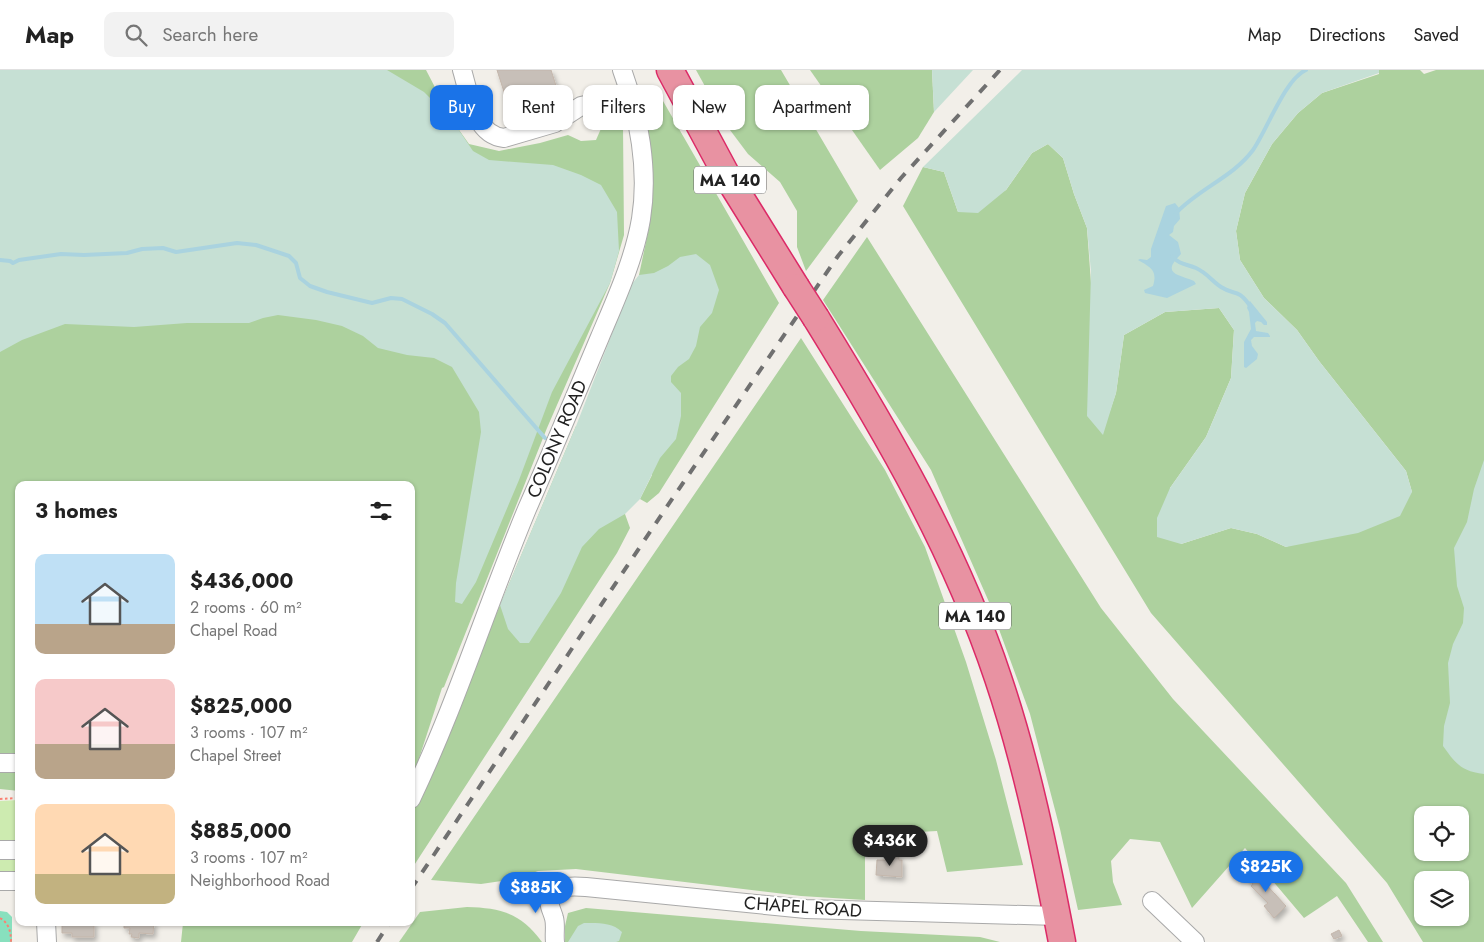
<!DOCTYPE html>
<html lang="en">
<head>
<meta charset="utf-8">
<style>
	:root { --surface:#fff; --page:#f2f2f2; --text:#222; --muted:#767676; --line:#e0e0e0; --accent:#1a73e8 }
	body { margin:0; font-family:Jost,sans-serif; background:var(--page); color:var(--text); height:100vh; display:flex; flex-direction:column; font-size:19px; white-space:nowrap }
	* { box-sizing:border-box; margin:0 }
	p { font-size:16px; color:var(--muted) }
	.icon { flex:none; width:28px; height:28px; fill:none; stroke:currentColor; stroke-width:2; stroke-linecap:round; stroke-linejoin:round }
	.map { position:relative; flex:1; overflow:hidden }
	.details { position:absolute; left:15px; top:411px; width:400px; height:445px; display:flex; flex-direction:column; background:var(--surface); border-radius:10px; box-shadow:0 1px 4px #0004 }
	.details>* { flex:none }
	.hud { position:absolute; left:430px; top:15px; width:475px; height:45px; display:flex; gap:10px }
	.buttons { position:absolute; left:1414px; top:736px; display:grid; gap:10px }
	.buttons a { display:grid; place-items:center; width:55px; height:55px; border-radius:10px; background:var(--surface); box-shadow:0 1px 4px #0004; font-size:25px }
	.price { position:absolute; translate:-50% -42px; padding:0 11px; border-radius:18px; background:var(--accent); color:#fff; font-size:16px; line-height:32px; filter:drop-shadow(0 1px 2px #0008) }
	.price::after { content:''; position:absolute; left:50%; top:30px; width:15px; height:11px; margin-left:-8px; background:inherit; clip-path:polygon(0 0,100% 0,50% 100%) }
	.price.current { background:#222; color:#fff }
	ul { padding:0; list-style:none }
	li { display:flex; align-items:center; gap:15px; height:125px; padding:0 20px }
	li span { display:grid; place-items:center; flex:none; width:140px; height:100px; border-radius:10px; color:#555 }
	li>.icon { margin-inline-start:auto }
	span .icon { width:60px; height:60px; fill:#fffc; stroke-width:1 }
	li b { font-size:21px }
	h2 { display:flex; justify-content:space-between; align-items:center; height:60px; padding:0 20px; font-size:21px }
	.chip { padding:0 18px; border-radius:10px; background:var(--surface); box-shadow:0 1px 4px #0004; font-size:18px; line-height:45px }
	.chip.current { background:var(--accent); color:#fff }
	header { display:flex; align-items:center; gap:30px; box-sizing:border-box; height:70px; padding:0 25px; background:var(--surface); border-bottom:1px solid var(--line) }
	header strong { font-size:24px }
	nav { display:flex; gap:28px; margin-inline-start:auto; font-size:18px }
	.search { width:350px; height:45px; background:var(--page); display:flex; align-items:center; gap:12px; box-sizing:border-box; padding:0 18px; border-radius:10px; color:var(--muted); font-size:19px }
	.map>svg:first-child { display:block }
	.grass { fill:#cdebb0 }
	.forest { fill:#add19e; fill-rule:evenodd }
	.wetland { fill:#c6e0d4 }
	.pitch { fill:#88e0be }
	.water { fill:#aad3df }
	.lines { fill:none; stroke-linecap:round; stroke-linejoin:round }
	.stream { stroke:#aad3df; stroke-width:4 }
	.building { fill:#c7bfb8; stroke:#c4b6ab; filter:url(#shadow) }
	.minor-casing { stroke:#a9a9a9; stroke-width:20 }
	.highway-casing { stroke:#dc2a67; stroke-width:29 }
	.path { stroke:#fa8072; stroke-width:2; stroke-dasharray:2.5 2.5; stroke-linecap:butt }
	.minor { stroke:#fff; stroke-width:18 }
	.highway { stroke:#e892a2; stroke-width:26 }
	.rail { stroke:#707070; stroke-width:4; stroke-dasharray:10 10; stroke-linecap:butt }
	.highway-bridge-casing { stroke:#dc2a67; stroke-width:29; stroke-linecap:butt }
	.highway-bridge { stroke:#e892a2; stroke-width:26 }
	.labels { text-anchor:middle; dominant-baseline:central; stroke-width:4; stroke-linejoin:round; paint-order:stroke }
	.shield { fill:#fff; stroke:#646464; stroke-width:1 }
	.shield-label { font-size:16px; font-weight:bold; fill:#222 }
	.street-label { font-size:18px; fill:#222; stroke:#fff }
</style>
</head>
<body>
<header>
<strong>Map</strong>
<div class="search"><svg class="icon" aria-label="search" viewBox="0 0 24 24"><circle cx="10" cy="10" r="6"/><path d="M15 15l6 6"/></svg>Search here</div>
<nav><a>Map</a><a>Directions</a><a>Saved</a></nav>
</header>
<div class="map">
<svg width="1484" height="872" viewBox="0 0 1484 872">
	<defs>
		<filter id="shadow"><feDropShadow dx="2.5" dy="4" stdDeviation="2.5" flood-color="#0004"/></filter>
	</defs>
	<rect width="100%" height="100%" fill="#f2efe9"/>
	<!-- grass -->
	<g class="grass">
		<path d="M19,730V777H0V731Z"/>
		<rect x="0" y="789" width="19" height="18"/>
	</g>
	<!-- forest -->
	<g class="forest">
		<path d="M203,0H426L452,50L469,74L499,81L540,73L568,65L581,71L596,70L603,54L606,39L620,38L623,57L624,165L610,213L547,358L444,617L442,618L411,713V415H19V688H0V253Z"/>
		<path d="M696,0H781L858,131L806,201L797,177V141L780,112L748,84L727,56Z"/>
		<path d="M810,0H932L934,42L918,68L880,100Z"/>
		<path d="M1379,0H1420L1424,4L1436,0H1484V872H1423L1387,813L1151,543L903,136L923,97L944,102L958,142L1006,120L1032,83L1048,74L1063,88L1074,124L1087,158L1102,364L1116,323L1124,265L1165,242L1219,238L1234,260L1231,308L1206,367L1170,418L1181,474L1231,458L1257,464L1286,477L1412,422L1406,401L1319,291L1297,260L1264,228L1240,190L1236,161L1245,123L1272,74L1298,43L1322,23L1379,4ZM1422,745H1460V782H1422ZM1422,810H1460V848H1422Z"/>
		<path d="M654,27L663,31L779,233L659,423L647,433L640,429L652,405L639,205L650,153L652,105L642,42L646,29Z"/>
		<path d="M867,167L1101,538L1173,629L1346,813L1383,872H1368L1337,826L1304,848L1245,778L1192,838L1160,772L1130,769L1111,791L1113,812L1122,835L1078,840L1060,759L1030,644L989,532L931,400L823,230Z"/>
		<path d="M801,268L885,400L925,477L966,592L996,690L1023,795L947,802L937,761L865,765V830L801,826L576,799L538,801L516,809L481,814L431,810Z"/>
		<path d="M576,356L599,433L625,444L630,458L617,483L411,800V745Z"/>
		<path d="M0,696L19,697V721L0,719Z"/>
		<path d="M467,837C501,838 521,843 542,872H399L420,842Z"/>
		<path d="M586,838L861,861L980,867L1000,872H565V856L568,843Z"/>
		<path d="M183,853V852L363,853L352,872H181Z"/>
	</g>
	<!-- wetland -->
	<g class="wetland">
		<path d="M0,0H387L424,22L452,50L473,81L489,90L553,95L581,105L601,115L617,142L619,181L610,213L552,322L519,410L476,512L462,534L455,532L456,513L481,362L479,342L452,297L434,288L407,285L378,278L363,266L342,256L316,250L278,245L263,248L249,253H187L134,257L65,254L22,270L0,282Z"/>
		<path d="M932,0H973L934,42Z"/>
		<path d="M1022,0H1379V3L1322,23L1298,43L1272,74L1245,123L1236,161L1240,190L1264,228L1297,260L1319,291L1406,401L1412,422L1400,446L1358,463L1286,477L1257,464L1231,458L1181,474L1157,467V448L1170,418L1206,367L1231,308L1234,260L1219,238L1165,242L1124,265L1116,323L1103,365L1087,346L1091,202L1087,158L1074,124L1063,88L1048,74L1032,83L1006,120L978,143L958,142L944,102L923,97Z"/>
		<path d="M696,184L710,195L719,220L712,243L700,257L696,276L689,289L678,297L671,306V312L681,323V346L676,369L660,388L640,429L625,444L599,459L582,477L561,523L529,573H520L508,559L500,535L576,356L631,215L639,205L654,203L668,196L680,187Z"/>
		<path d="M1484,390V704C1461,701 1456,694 1443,676L1444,656L1450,633L1448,593L1453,574L1463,553L1464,538L1457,516L1454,478L1467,452L1474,419Z"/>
		<path d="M584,853C598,853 612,852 622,862L619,871L616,872H568L578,856Z"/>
	</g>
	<!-- pitch -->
	<path class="pitch" d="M0,841L7,842L12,847V872H0Z"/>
	<!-- water -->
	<g class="water">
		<path d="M1175,133L1179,138L1180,149L1174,156L1173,162L1169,165L1178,172L1181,184C1161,204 1177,204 1194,211L1196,214L1167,228L1145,223L1144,220L1153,216C1158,200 1150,197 1138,190L1140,189L1147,190L1151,187V179L1166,136Z"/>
		<path d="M1250,231L1267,252V255H1264L1261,252L1257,251L1255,253L1256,261L1268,263L1270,266V267H1254L1251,270L1252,276L1258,284L1257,289L1246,298L1244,297V272L1251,259L1249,242L1247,238L1249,232Z"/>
	</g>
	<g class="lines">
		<!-- stream -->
		<g class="stream">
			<path d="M1176,143C1200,118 1233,107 1253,80C1267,60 1285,9 1306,0"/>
			<path d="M1172,186C1179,195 1187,194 1196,198C1207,203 1212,211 1221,217C1235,226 1238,218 1250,236"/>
			<path d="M0,190L10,191L13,193L19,190L61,184L84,185L127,183L142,179L163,178L176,182L237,173L256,175L289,186L296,193L300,208L310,216L327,222L372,233L391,228L402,229L432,244L445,253L545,368"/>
		</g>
	</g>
	<!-- building -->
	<g class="building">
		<path d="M497,0H551L564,41L515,56Z"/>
		<path d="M912,768L921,770V775L912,774Z"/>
		<path d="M891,784H899V790H902V807L876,805L877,790H891Z"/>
		<path d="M1259,797L1267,807L1263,811L1286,836L1274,848L1264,836L1268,833L1251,816L1253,814L1247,809Z"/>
		<path d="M62,852H94V867H72V863H62Z"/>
		<path d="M124,852H154L153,864L139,863V868L131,867L132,864H129L130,858H124Z"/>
		<path d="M1339,860L1342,866L1334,869L1331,864Z"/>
	</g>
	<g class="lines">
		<!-- minor casing -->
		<g class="minor-casing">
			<g id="minor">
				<path d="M462,0C469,23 474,65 504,68L555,53L581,36L630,25"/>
				<path d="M0,693H19"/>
				<path d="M411,729C456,635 487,535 527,439C552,382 576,324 600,267C616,229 634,190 641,149C649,100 639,46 622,0"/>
				<path d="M0,780H19"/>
				<path d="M0,811H19"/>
				<path d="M1152,831L1195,872"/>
				<path d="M46,852L47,872"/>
				<path d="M555,872C554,864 556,855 554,848C553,844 551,840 550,836C546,814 572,816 586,817L806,839L1057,846"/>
			</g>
		</g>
		<!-- highway casing -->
		<g class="highway-casing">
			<g id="highway">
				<path d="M670,0L727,106L796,217"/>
				<path d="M816,248C887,363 955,479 998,608C1027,694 1045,783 1062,872"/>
			</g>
		</g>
		<!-- path -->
		<g class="path">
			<path d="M0,729L19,728"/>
			<path d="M0,848C9,853 11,862 11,872"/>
		</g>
		<!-- minor -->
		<use href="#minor" class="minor"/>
		<!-- highway -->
		<use href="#highway" class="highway"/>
		<!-- rail -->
		<g class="rail">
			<path d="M411,819L666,438L838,186L901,108L1000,0"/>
			<path d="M377,872L390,852"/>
		</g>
		<!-- highway-bridge casing -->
		<g class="highway-bridge-casing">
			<path id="highway-bridge" d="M796,217L816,248"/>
		</g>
		<!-- highway-bridge -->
		<use href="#highway-bridge" class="highway-bridge"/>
	</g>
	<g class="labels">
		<!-- shield labels -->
		<g class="shield">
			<rect x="694" y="96.5" width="72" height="27" rx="4"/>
			<rect x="939" y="532.5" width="72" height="27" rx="4"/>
		</g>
		<g class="shield-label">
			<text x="730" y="110">MA 140</text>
			<text x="975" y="546">MA 140</text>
		</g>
		<!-- street labels -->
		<g class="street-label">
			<text transform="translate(557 369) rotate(-67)">COLONY ROAD</text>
			<text transform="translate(803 837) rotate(4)">CHAPEL ROAD</text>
		</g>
	</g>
</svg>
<div class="buttons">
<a><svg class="icon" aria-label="locate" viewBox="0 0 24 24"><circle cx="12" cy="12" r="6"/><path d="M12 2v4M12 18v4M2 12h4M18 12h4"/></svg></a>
<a><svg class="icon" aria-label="layers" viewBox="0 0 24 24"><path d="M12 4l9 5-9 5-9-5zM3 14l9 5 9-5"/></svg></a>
</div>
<b class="price current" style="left:890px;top:797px">$436K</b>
<b class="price" style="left:1266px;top:823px">$825K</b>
<b class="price" style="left:536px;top:844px">$885K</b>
<div class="hud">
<a class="chip current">Buy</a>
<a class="chip">Rent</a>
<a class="chip">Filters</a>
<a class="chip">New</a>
<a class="chip">Apartment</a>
</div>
<section class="details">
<h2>3 homes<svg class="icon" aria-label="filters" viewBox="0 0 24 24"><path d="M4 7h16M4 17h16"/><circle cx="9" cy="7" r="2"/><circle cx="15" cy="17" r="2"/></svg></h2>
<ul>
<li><span style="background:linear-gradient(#bfe0f5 70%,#b9a48a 0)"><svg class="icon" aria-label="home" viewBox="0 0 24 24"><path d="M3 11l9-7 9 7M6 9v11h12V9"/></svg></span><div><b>$436,000</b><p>2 rooms · 60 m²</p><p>Chapel Road</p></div></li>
<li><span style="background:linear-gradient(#f6c9c9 65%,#b9a48a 0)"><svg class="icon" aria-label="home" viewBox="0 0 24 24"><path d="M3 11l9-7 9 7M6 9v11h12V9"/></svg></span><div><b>$825,000</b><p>3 rooms · 107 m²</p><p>Chapel Street</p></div></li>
<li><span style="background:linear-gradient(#ffd9b3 70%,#c2b280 0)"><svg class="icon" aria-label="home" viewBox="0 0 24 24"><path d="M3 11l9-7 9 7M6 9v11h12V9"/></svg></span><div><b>$885,000</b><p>3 rooms · 107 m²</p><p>Neighborhood Road</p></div></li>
</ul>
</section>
</div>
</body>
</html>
